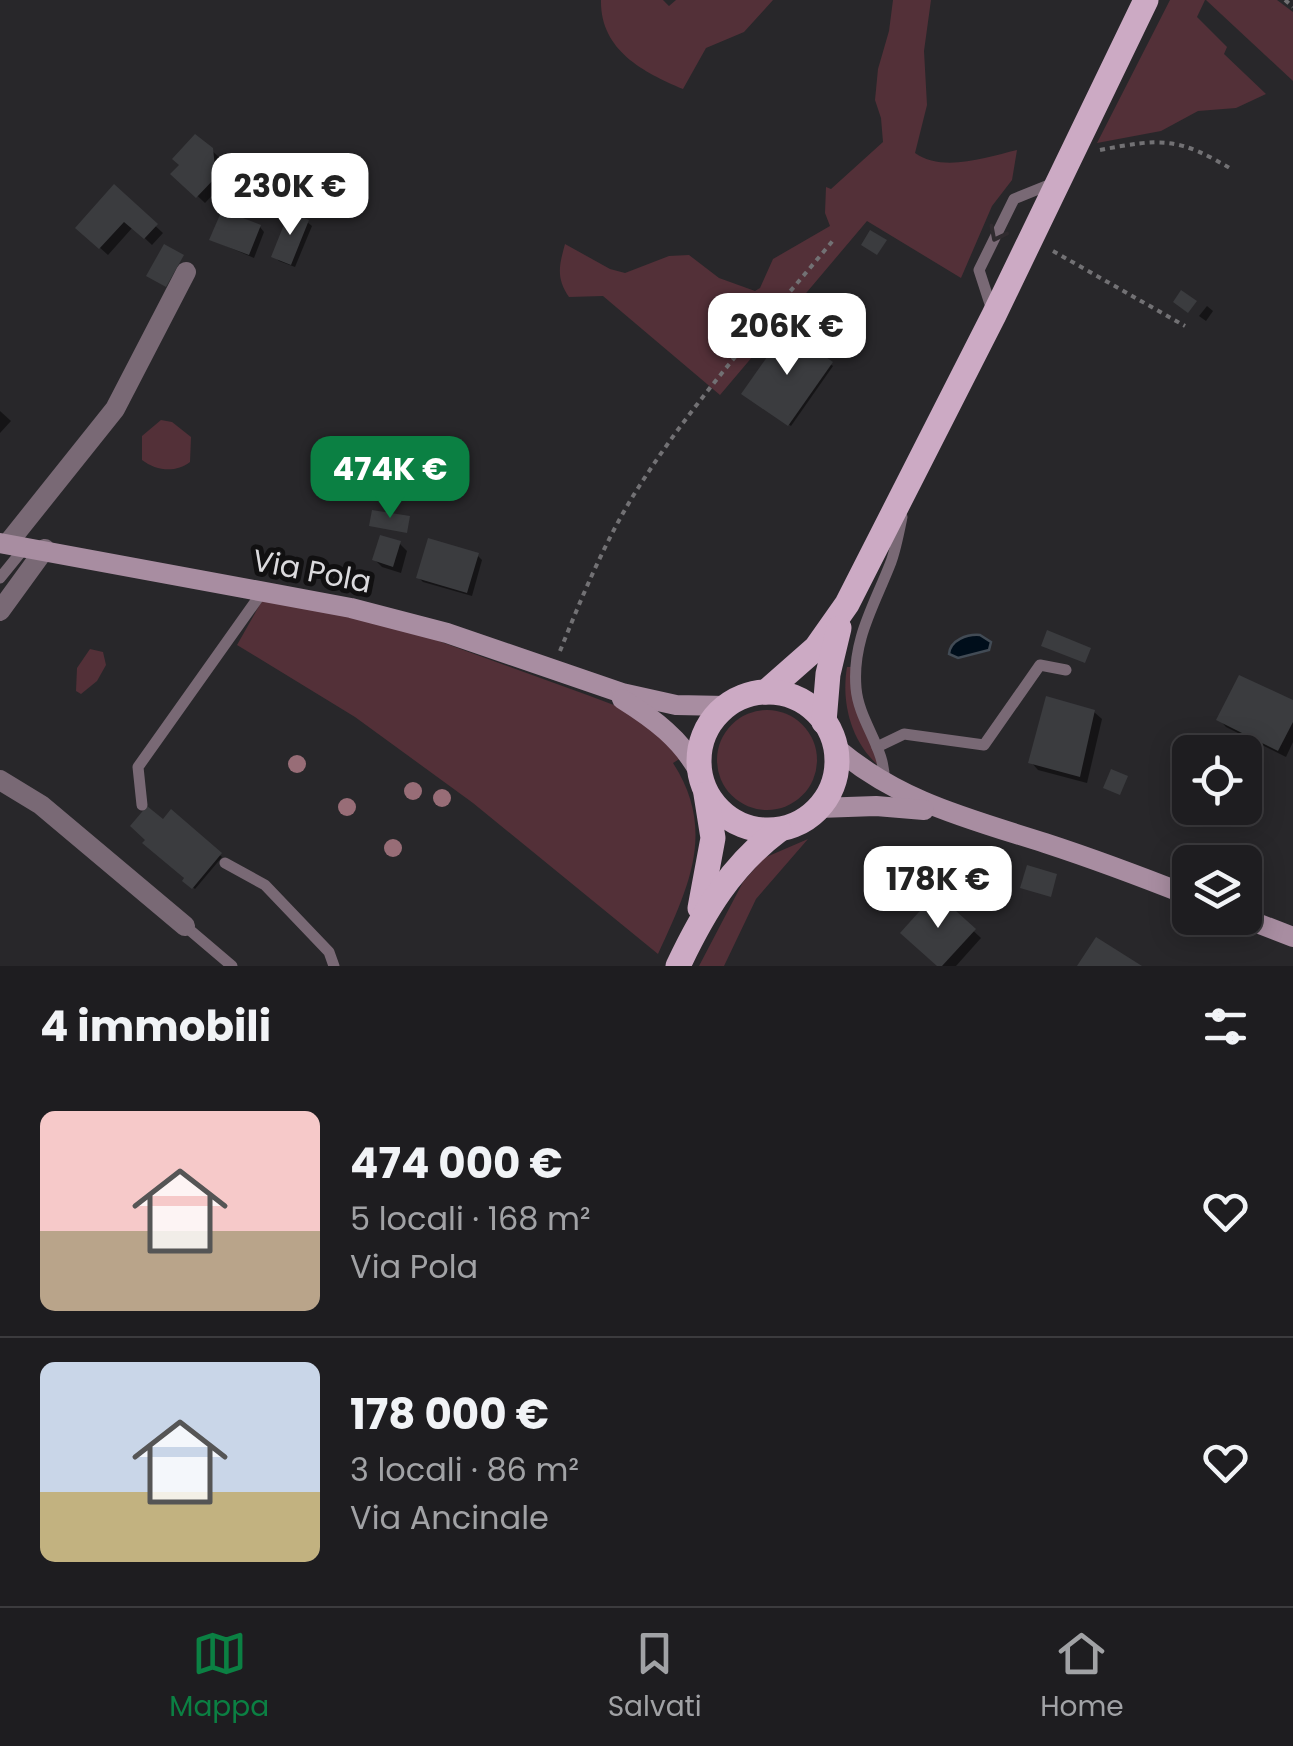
<!DOCTYPE html>
<html lang="it">
<head>
<meta charset="utf-8">
<style>
	:root { --surface:#1e1d20; --page:#2b2a2d; --text:#f1f3f6; --muted:#a1a2a5; --line:#3c3b3e; --accent:#0b8043 }
	body { margin:0; font-family:Poppins,sans-serif; background:var(--page); color:var(--text); height:100vh; display:flex; flex-direction:column; font-size:38px; white-space:nowrap }
	* { box-sizing:border-box; margin:0 }
	p { font-size:32px; color:var(--muted) }
	.icon { flex:none; width:55px; height:55px; fill:none; stroke:currentColor; stroke-width:2; stroke-linecap:round; stroke-linejoin:round }
	.map { position:relative; height:966px; overflow:hidden }
	.side { display:flex; flex-direction:column; background:var(--surface); flex:1 }
	.side>* { flex:none }
	.controls { position:absolute; left:1172px; top:735px; display:grid; gap:20px }
	.controls a { display:grid; place-items:center; width:90px; height:90px; border-radius:15px; background:var(--surface); box-shadow:0 5px 25px #0003,0 0 0 2px var(--line); font-size:50px }
	.price { position:absolute; translate:-50% -85px; padding:0 22px; border-radius:20px; background:#fff; color:#222; font-size:32px; line-height:65px; filter:drop-shadow(0 2px 5px #0008) }
	.price::after { content:''; position:absolute; left:50%; top:60px; width:30px; height:22px; margin-left:-15px; background:inherit; clip-path:polygon(0 0,100% 0,50% 100%) }
	.price.on { background:var(--accent); color:#fff }
	ul { padding:0; list-style:none }
	li { display:flex; align-items:center; gap:30px; height:250px; padding:0 40px }
	li+li { border-top:2px solid var(--line) }
	li span { display:grid; place-items:center; flex:none; width:280px; height:200px; border-radius:15px; color:#555 }
	li>.icon { margin-inline-start:auto }
	span .icon { width:120px; height:120px; fill:#fffc; stroke-width:1 }
	li b { font-size:42px }
	h2 { display:flex; justify-content:space-between; align-items:center; height:120px; padding:0 40px; font-size:42px }
	.tab-bar { display:flex; justify-content:space-around; align-items:center; height:140px; border-top:2px solid var(--line); background:var(--surface); font-size:28px; color:var(--muted) }
	.tab-bar a { display:grid; justify-items:center; gap:5px }
	.tab-bar .on { color:var(--accent) }
	.map>svg:first-child { display:block }
	.green { fill:#533038 }
	.water { fill:#000e1b; stroke:#424b55; stroke-width:2.5 }
	.shadow { fill:#0007 }
	.building { fill:#3b3c3f }
	.lines { fill:none; stroke-linecap:round; stroke-linejoin:round }
	.path { stroke:#727174; stroke-width:4; stroke-dasharray:5 5; stroke-linecap:butt }
	.lane { stroke:#796975; stroke-width:11 }
	.street { stroke:#796975; stroke-width:20 }
	.secondary { stroke:#a88da1; stroke-width:20 }
	.primary { stroke:#ccaac4; stroke-width:25 }
	.tree { fill:#986d77 }
	.oneway { stroke:#302b2f }
	.labels { text-anchor:middle; dominant-baseline:central; stroke-width:10; stroke-linejoin:round; paint-order:stroke }
	.street-label { font-size:30px; fill:#dbdadd; stroke:#111011 }
</style>
</head>
<body>
<div class="map">
<svg width="1293" height="966" viewBox="0 0 1293 966">
	<rect width="100%" height="100%" fill="#28272a"/>
	<!-- green -->
	<g class="green">
		<path d="M601,0H663L669,6L676,0H773L744,32L706,48L683,89C643,72 600,50 601,0Z"/>
		<path d="M893,0H931L924,51L927,105L915,153C943,173 987,157 1017,150L1012,180L992,206L961,278L867,221L720,395L603,296L569,297C556,278 559,266 565,244L610,269L625,273L669,256L689,255L719,278L755,291L760,288L773,259L830,226L825,213L826,187L831,189L883,142L881,118L875,100L878,69L889,31Z"/>
		<path d="M1170,0H1205L1197,17L1227,47L1224,54L1266,94L1236,108L1198,111L1161,131L1097,143Z"/>
		<path d="M1206,0H1277L1293,12V81Z"/>
		<path d="M161,420L172,422L191,437L190,462C176,473 156,471 142,460V436Z"/>
		<path d="M263,599L403,628L590,696L627,710L647,724L681,758L673,763C717,831 688,888 658,954L473,803L355,717L237,645Z"/>
		<path d="M90,649L103,652L106,665L97,681L81,694L76,691L77,668Z"/>
		<path d="M847,667H851L879,766C851,742 841,703 847,667Z"/>
		<circle cx="767" cy="760" r="50"/>
		<path d="M808,839L756,899L724,966H699L743,882L764,858Z"/>
	</g>
	<!-- water -->
	<path class="water" d="M980,635L991,642L989,650L958,658L949,654C950,640 967,634 980,635Z"/>
	<!-- shadow -->
	<g class="shadow">
		<path d="M211,150L220,158L222,185L205,203L174,174Z"/>
		<path d="M114,188L163,233L152,245L133,227L108,255L78,228Z"/>
		<path d="M307,222L312,226L295,267L279,261L274,256Z"/>
		<path d="M260,227L264,232L254,258L212,240Z"/>
		<path d="M1207,306L1213,311L1206,321L1199,316Z"/>
		<path d="M787,333L833,366L791,426L744,394Z"/>
		<path d="M0,411L11,421L0,433Z"/>
		<path d="M400,544L407,551L401,573L382,567L375,560Z"/>
		<path d="M478,556L482,560L472,596L423,582L419,578Z"/>
		<path d="M1293,703V742L1286,757L1226,727L1219,719Z"/>
		<path d="M1094,712L1102,719L1087,783L1038,770L1031,762Z"/>
		<path d="M171,813L222,857L195,889L185,881L163,823Z"/>
		<path d="M937,897L981,938L956,966H940Z"/>
	</g>
	<!-- building -->
	<g class="building">
		<path d="M195,134L213,148L216,177L196,198L170,174L179,165L172,159Z"/>
		<path d="M114,184L158,224L144,239L124,222L99,249L75,228Z"/>
		<path d="M285,185L296,193L286,206L276,199Z"/>
		<path d="M222,210L261,225L249,255L209,240Z"/>
		<path d="M289,212L309,220L291,265L271,257Z"/>
		<path d="M870,230L887,240L877,255L861,245Z"/>
		<path d="M164,244L184,255L166,287L146,276Z"/>
		<path d="M1181,290L1197,301L1188,313L1173,302Z"/>
		<path d="M786,330L833,362L788,426L741,394Z"/>
		<path d="M372,510L410,516L407,533L369,526Z"/>
		<path d="M380,535L401,541L393,567L372,560Z"/>
		<path d="M428,538L479,553L467,593L416,578Z"/>
		<path d="M1047,630L1091,648L1085,663L1041,646Z"/>
		<path d="M1239,675L1293,700V722L1278,751L1216,720Z"/>
		<path d="M1046,696L1095,710L1080,777L1028,763Z"/>
		<path d="M1111,769L1128,776L1120,795L1103,788Z"/>
		<path d="M147,806L163,819L171,809L222,853L192,889L182,881L184,878L142,843L145,840L130,826Z"/>
		<path d="M1027,865L1057,874L1051,897L1020,888Z"/>
		<path d="M936,893L976,929L942,966H937L900,933Z"/>
		<path d="M1096,937L1142,966H1077Z"/>
	</g>
	<g class="lines">
		<!-- path -->
		<g class="path">
			<path d="M1285,0L1293,7"/>
			<path d="M1100,150C1162,138 1178,137 1233,170"/>
			<path d="M1053,251L1185,326"/>
			<path d="M560,651C583,594 607,536 640,485C696,397 769,318 835,238"/>
		</g>
		<!-- lane -->
		<g class="lane">
			<path d="M992,310L979,270L1014,199L1056,182"/>
			<path d="M0,578L26,546"/>
			<path d="M877,747L904,734L984,745L1040,665L1066,670"/>
			<path d="M884,784C887,749 859,723 856,688C852,640 874,606 891,562C896,548 899,532 902,517"/>
			<path d="M142,805L138,767L263,591"/>
			<path d="M225,863L265,885L329,952L334,966"/>
			<path d="M185,926L232,966"/>
		</g>
		<!-- street -->
		<g class="street">
			<path d="M8,543L115,409L186,272"/>
			<path d="M0,611L45,549"/>
			<path d="M0,780L41,805L185,926"/>
		</g>
		<!-- secondary -->
		<g class="secondary">
			<path d="M0,543L351,608L447,633L622,693L676,705L726,706"/>
			<path d="M622,699C654,719 681,739 699,772"/>
			<path d="M836,748C900,802 967,818 1045,843C1094,859 1142,877 1190,896"/>
			<path d="M819,808L876,806L924,810"/>
			<path d="M1244,918L1293,937"/>
		</g>
		<!-- primary -->
		<g class="primary">
			<path d="M766,692L816,648L847,604L994,315L1146,0"/>
			<circle cx="768" cy="761" r="69"/>
			<path d="M824,722L828,674L839,628"/>
			<path d="M700,908L713,838L706,794"/>
			<path d="M678,966C704,911 731,866 779,830"/>
		</g>
	</g>
	<!-- trees -->
	<g class="tree">
		<circle cx="297" cy="764" r="9"/>
		<circle cx="413" cy="791" r="9"/>
		<circle cx="442" cy="798" r="9"/>
		<circle cx="347" cy="807" r="9"/>
		<circle cx="393" cy="848" r="9"/>
	</g>
	<!-- one-way arrows -->
	<defs><path id="oneway-chevron" d="M-2-3.5L2.5 0L-2 3.5" fill="none" stroke-width="1.6" stroke-linecap="round" stroke-linejoin="round" transform="scale(2.5)"/></defs>
	<use class="oneway" href="#oneway-chevron" transform="translate(997 234) rotate(117)"/>
	<g class="labels">
		<!-- street labels -->
		<g class="street-label">
			<text transform="translate(312 571) rotate(11)">Via Pola</text>
		</g>
	</g>
</svg>
<div class="controls">
<a><svg class="icon" aria-label="locate" viewBox="0 0 24 24"><circle cx="12" cy="12" r="6"/><path d="M12 2v4M12 18v4M2 12h4M18 12h4"/></svg></a>
<a><svg class="icon" aria-label="layers" viewBox="0 0 24 24"><path d="M12 4l9 5-9 5-9-5zM3 14l9 5 9-5"/></svg></a>
</div>
<b class="price" style="left:290px;top:238px">230K €</b>
<b class="price" style="left:787px;top:378px">206K €</b>
<b class="price on" style="left:390px;top:521px">474K €</b>
<b class="price" style="left:938px;top:931px">178K €</b>
</div>
<section class="side">
<h2>4 immobili<svg class="icon" aria-label="filters" viewBox="0 0 24 24"><path d="M4 7h16M4 17h16"/><circle cx="9" cy="7" r="2"/><circle cx="15" cy="17" r="2"/></svg></h2>
<ul>
<li><span style="background:linear-gradient(#f6c9c9 60%,#b9a48a 0)"><svg class="icon" aria-label="home" viewBox="0 0 24 24"><path d="M3 11l9-7 9 7M6 9v11h12V9"/></svg></span><div><b>474 000 €</b><p>5 locali · 168 m²</p><p>Via Pola</p></div><svg class="icon" aria-label="heart" viewBox="0 0 24 24"><path d="M12 20l-8-8c-3-5 5-10 8-4 3-6 11-1 8 4z"/></svg></li>
<li><span style="background:linear-gradient(#c9d6e8 65%,#c2b280 0)"><svg class="icon" aria-label="home" viewBox="0 0 24 24"><path d="M3 11l9-7 9 7M6 9v11h12V9"/></svg></span><div><b>178 000 €</b><p>3 locali · 86 m²</p><p>Via Ancinale</p></div><svg class="icon" aria-label="heart" viewBox="0 0 24 24"><path d="M12 20l-8-8c-3-5 5-10 8-4 3-6 11-1 8 4z"/></svg></li>
</ul>
</section>
<nav class="tab-bar">
<a class="on"><svg class="icon" aria-label="map" viewBox="0 0 24 24"><path d="M3 6l6-2 6 2 6-2v14l-6 2-6-2-6 2zM9 4v14M15 6v14"/></svg>Mappa</a>
<a><svg class="icon" aria-label="saved" viewBox="0 0 24 24"><path d="M7 4h10v16l-5-4-5 4z"/></svg>Salvati</a>
<a><svg class="icon" aria-label="home" viewBox="0 0 24 24"><path d="M3 11l9-7 9 7M6 9v11h12V9"/></svg>Home</a>
</nav>
</body>
</html>
